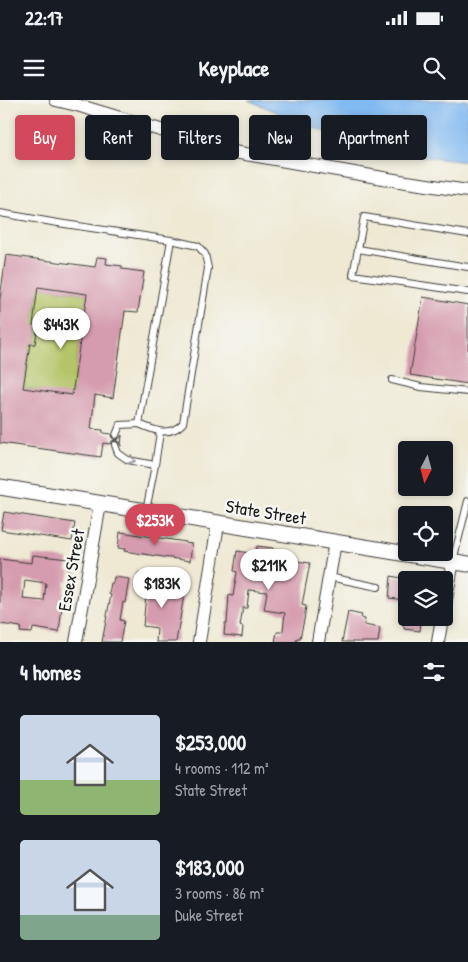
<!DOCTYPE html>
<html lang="en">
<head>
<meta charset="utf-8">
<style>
	:root { --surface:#171b24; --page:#20242c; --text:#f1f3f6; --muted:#9ea1a6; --accent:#d1495b }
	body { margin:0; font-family:"Patrick Hand",sans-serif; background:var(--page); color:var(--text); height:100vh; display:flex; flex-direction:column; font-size:19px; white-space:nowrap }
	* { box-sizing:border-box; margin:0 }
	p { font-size:16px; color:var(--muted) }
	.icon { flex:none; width:28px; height:28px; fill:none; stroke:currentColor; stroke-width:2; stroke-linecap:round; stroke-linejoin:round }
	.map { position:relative; height:542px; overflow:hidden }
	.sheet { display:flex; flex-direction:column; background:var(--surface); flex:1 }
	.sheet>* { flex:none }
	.top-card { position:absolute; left:15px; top:15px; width:439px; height:45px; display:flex; gap:10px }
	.needle { width:32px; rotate:186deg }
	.tools { position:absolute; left:398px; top:341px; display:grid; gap:10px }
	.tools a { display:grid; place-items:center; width:55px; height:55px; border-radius:5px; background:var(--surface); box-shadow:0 2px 8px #0003; font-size:25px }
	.price { position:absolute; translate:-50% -42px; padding:0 11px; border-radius:18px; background:#fff; color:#222; font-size:16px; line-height:32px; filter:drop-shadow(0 1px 2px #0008) }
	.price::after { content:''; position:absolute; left:50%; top:30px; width:15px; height:11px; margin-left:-8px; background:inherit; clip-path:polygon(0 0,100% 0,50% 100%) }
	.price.current { background:var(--accent); color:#fff }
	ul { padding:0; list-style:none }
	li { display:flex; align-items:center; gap:15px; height:125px; padding:0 20px }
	li span { display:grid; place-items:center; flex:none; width:140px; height:100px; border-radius:5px; color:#555 }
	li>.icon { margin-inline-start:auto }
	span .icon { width:60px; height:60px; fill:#fffc; stroke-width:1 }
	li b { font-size:21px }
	h2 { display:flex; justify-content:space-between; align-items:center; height:60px; padding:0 20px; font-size:21px }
	.pill { padding:0 18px; border-radius:5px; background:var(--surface); box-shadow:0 2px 8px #0003; font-size:18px; line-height:45px }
	.pill.current { background:var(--accent); color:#fff }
	.status { display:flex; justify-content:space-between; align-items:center; height:35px; padding:0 25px; background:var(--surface); direction:ltr }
	.status svg { height:14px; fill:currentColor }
	header { display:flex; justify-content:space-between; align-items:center; height:65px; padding:0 20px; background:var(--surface); font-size:22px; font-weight:700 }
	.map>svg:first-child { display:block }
	.green { fill:#b4c467; stroke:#687042 }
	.water { fill:#81b9f1; stroke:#4e6a86 }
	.building { fill:#d59bae; fill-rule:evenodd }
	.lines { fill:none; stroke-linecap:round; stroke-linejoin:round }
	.service-casing { stroke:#3c3b38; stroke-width:8 }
	.minor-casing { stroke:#3c3b38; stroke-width:14 }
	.tertiary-casing { stroke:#3c3b38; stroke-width:17 }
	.service { stroke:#fff; stroke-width:6 }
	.minor { stroke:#fff; stroke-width:12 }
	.tertiary { stroke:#fff; stroke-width:15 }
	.oneway { stroke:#999 }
	.labels { text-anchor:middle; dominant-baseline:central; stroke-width:5; stroke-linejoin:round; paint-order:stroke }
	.street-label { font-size:18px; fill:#1c1c1c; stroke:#f6f6f2 }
</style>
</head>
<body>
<div class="status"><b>22:17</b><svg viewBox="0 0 49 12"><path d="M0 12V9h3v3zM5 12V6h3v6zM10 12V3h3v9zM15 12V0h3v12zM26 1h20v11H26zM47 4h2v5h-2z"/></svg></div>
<header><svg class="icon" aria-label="menu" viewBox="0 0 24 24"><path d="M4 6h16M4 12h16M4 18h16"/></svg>Keyplace<svg class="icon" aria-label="search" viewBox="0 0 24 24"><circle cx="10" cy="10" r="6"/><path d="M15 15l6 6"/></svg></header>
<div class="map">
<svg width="468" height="542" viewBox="0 0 468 542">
	<rect width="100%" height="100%" fill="#f6f6f2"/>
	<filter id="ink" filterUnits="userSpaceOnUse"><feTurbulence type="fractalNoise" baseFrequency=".02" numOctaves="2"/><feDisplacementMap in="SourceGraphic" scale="10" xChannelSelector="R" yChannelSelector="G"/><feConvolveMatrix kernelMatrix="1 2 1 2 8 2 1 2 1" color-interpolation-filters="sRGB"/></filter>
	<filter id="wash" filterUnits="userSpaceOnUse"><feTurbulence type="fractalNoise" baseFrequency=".0096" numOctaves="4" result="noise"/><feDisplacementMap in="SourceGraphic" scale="20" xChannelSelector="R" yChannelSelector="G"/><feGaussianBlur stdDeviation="1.12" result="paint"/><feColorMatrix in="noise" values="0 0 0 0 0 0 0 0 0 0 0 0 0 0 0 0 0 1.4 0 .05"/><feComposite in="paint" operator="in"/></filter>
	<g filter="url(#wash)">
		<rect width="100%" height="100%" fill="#efe9d4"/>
		<!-- green -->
		<path class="green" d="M39,187L87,194L72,296L24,288L30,244H35L38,227L33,225Z"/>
		<!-- water -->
		<path class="water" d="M248,0H468V62L440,59L363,46L312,27Z"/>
		<g id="blocks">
			<!-- building -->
			<g class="building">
				<path d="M6,155L95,167L97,157L107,158L106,164L122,166V169L144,172L138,212L125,211L113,298L95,295L91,329L103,330V333L111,334L112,338L115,340L119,339L122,335L121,346L119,342L115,340L112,341L110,344L103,343L101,357L0,343V199ZM38,187L87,194L72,295L23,288L30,244H35L38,226L33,225Z"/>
				<path d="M423,197L468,205V284L410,275Z"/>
				<path d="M4,412L75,423L72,441L1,430Z"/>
				<path d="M120,432L186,442L185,443L192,444L190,461L124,451L125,449L118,448Z"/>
				<path d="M257,446L273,448L271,457L310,463L302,505L306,506L304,520L300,538H297L296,542H275L277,532H282L283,530L285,513L264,510L267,492L249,490L247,508H243L240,526L243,527L242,537L224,535L225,523H227L229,495L233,496L237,472L234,471L237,451L256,454Z"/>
				<path d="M33,455L68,459L67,470L70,471L68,482L65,481L59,532L33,528L32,533L20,532L21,527L0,524V459L32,463ZM25,480L46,483L44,501L23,499Z"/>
				<path d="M138,473L149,474L148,484L185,489L176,542H156L157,528L143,526L147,485L137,483Z"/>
				<path d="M391,476L406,479V500L389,498Z"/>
				<path d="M114,477L129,479L125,503L123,502L120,520L124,521L120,542H102L111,495L109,494L111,483H113Z"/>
				<path d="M348,512L362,515L361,518L365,519L364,525L380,528L378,542H342Z"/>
				<path d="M404,517L420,519V521H421L420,531L404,529V526H403Z"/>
			</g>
		</g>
	</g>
	<g filter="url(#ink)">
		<use href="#blocks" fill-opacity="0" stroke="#3c3b38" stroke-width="1"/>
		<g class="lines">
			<!-- service casing -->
			<g class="service-casing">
				<g id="service">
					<path d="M0,113L58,123L171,140L198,146L205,154L208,168L183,323C170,337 155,331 139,324L171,140"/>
					<path d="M468,134L364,117L358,149L468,167"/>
					<path d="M358,149L353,175L468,192"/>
					<path d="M392,280L421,287L468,292"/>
					<path d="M116,335L120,325L139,324"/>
					<path d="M115,345L118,353L128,360L155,365"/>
					<path d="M146,411L155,365L160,332"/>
					<path d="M453,461L468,401"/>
					<path d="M329,477L378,487"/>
				</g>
			</g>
			<!-- minor casing -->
			<g class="minor-casing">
				<g id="minor">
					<path d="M56,0L77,5L234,52L400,81L468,91"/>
					<path d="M444,510L453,461"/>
					<path d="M76,542L100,404"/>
					<path d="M199,542L218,424"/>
					<path d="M318,542L335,442"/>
					<path d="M438,542L442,518"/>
				</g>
			</g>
			<!-- tertiary casing -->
			<g class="tertiary-casing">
				<path id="tertiary" d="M0,387L468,464"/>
			</g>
			<!-- service -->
			<use href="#service" class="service"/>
			<!-- minor -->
			<use href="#minor" class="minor"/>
			<!-- tertiary -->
			<use href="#tertiary" class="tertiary"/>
		</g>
		<!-- one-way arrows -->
		<defs><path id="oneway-chevron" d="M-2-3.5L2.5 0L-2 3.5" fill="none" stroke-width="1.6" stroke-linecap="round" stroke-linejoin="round" transform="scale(1.25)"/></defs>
		<use class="oneway" href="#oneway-chevron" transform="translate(132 360) rotate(18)"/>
	</g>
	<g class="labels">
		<!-- street labels -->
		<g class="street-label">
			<text transform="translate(266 412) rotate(9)">State Street</text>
			<text transform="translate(71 470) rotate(-80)">Essex Street</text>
		</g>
	</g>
</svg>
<div class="tools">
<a><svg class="needle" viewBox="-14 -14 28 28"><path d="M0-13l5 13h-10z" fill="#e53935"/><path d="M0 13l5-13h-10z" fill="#9ea1a6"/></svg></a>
<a><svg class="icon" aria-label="locate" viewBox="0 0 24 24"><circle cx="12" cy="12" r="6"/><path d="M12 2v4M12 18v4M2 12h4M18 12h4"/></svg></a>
<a><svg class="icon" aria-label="layers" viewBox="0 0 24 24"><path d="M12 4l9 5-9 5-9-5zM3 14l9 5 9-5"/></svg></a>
</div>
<b class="price" style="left:61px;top:250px">$443K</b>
<b class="price current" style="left:155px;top:446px">$253K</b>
<b class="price" style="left:269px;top:491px">$211K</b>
<b class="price" style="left:162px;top:509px">$183K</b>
<div class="top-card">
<a class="pill current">Buy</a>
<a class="pill">Rent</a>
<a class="pill">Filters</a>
<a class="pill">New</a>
<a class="pill">Apartment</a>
</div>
</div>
<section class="sheet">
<h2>4 homes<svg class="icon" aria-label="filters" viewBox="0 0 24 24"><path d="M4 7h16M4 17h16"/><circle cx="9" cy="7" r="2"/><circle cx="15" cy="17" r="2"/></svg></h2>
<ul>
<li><span style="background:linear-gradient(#c9d6e8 65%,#8fb573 0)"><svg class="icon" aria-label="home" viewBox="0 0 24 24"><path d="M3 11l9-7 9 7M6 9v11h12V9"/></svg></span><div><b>$253,000</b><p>4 rooms · 112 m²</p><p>State Street</p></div></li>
<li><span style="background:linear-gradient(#c9d6e8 75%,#7fa58c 0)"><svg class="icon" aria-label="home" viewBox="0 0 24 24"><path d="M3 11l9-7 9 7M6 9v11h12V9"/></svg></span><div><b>$183,000</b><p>3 rooms · 86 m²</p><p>Duke Street</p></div></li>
</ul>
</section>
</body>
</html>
